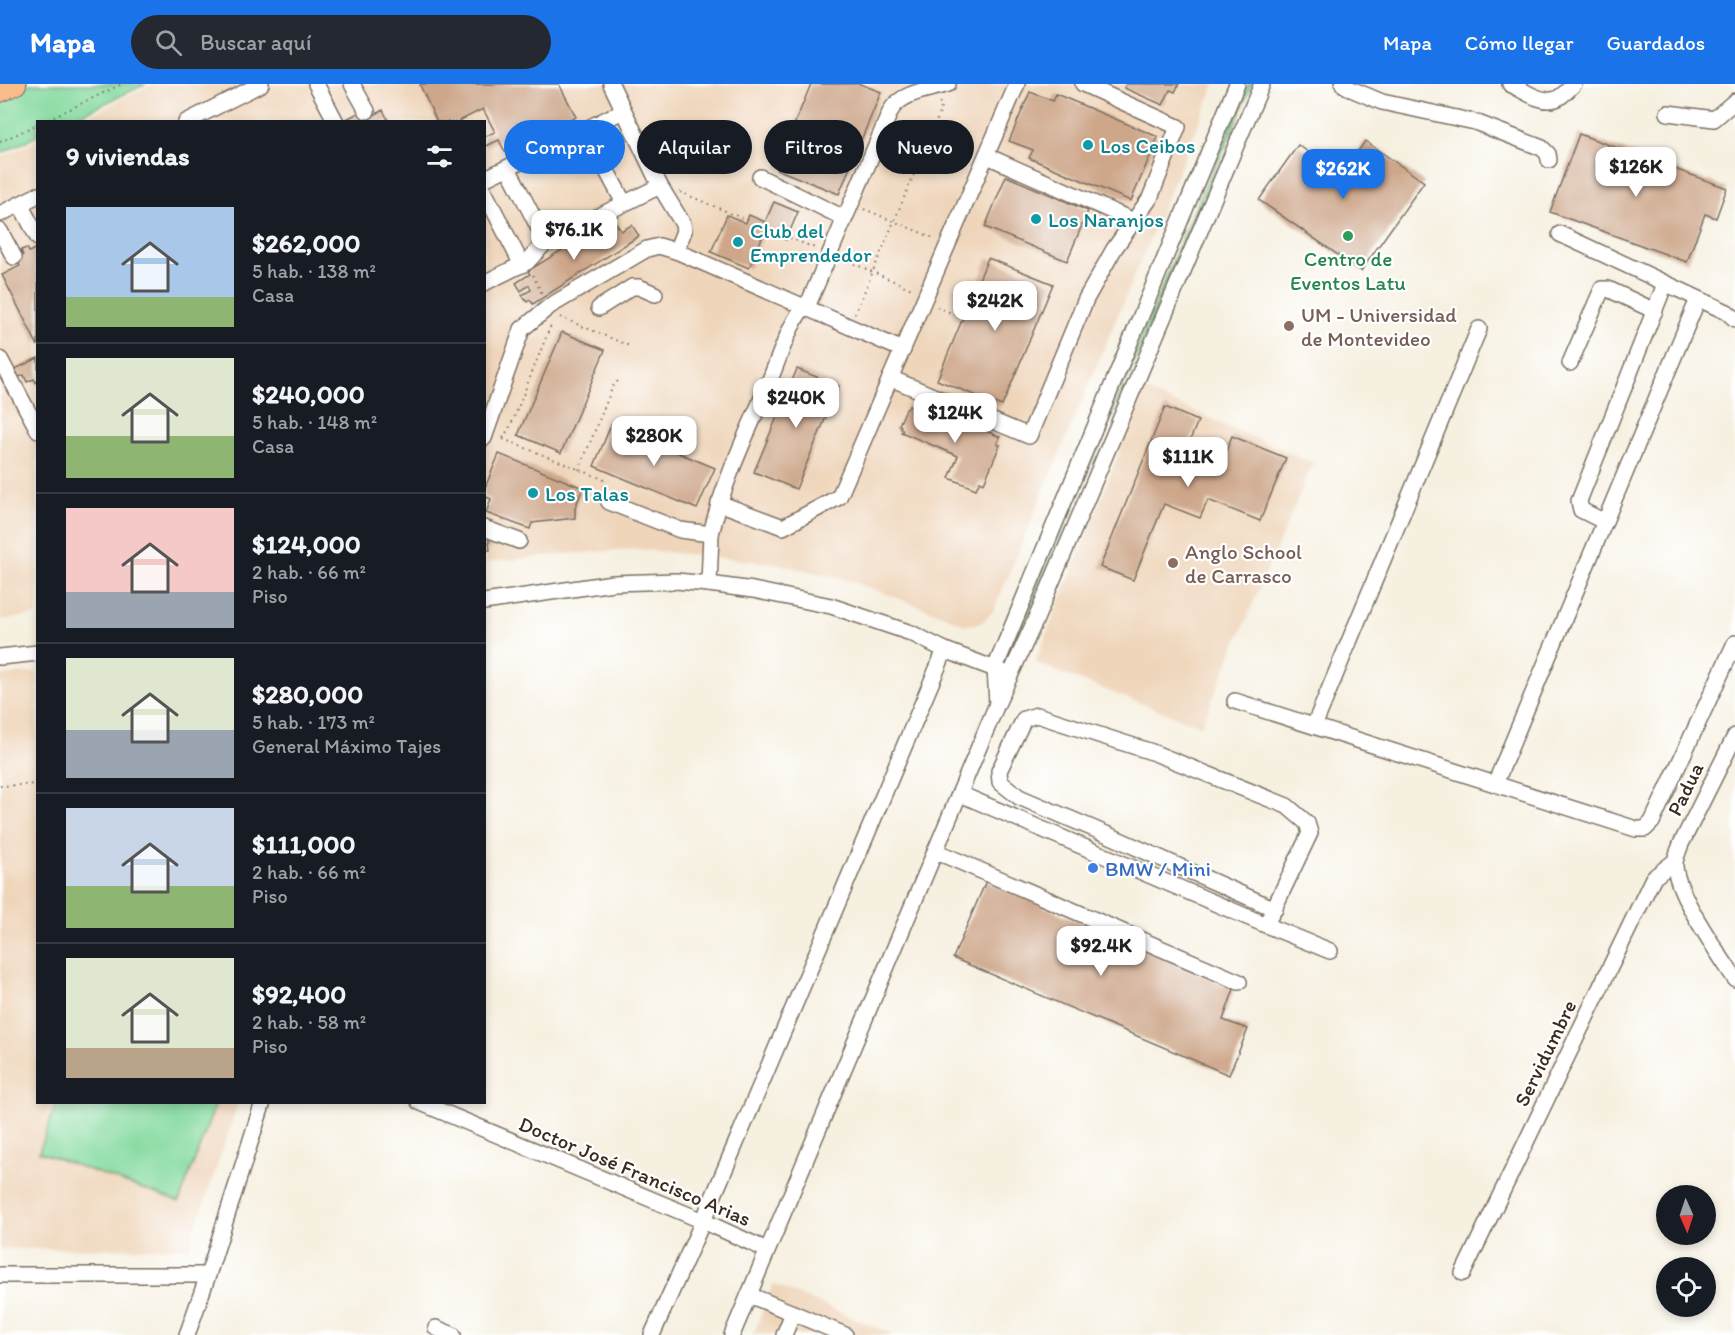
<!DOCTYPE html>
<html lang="es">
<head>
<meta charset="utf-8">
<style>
	:root { --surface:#171b24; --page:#242831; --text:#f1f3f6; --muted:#9ea1a6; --line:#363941; --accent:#1a73e8 }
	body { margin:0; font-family:Itim,sans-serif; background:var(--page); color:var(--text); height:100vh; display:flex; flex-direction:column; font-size:22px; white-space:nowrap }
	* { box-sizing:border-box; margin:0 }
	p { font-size:20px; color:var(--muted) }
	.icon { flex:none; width:33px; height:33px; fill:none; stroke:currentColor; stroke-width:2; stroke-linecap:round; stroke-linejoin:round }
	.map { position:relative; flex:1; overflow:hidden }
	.side { position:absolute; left:36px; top:36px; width:450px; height:984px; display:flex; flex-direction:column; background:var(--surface); border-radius:0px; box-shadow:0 3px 9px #0003 }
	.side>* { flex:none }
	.hud { position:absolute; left:504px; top:36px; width:570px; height:54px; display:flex; gap:12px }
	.needle { width:39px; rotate:177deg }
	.fabs { position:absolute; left:1656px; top:1101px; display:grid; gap:12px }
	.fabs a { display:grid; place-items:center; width:60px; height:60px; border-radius:50%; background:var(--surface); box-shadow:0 3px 9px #0003; font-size:30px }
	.price { position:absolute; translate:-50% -51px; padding:0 14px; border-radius:12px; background:#fff; color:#222; font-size:20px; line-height:39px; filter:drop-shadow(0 2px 3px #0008) }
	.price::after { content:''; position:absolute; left:50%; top:36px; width:18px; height:14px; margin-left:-9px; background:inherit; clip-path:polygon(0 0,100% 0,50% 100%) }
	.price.active { background:var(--accent); color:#fff }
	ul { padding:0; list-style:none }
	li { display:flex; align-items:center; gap:18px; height:150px; padding:0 30px }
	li+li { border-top:2px solid var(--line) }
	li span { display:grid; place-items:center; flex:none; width:168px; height:120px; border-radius:0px; color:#555 }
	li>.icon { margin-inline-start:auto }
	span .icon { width:72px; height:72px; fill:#fffc; stroke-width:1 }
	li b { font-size:26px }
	h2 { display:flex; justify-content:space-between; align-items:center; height:72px; padding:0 30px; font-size:26px }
	.chip { padding:0 21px; border-radius:27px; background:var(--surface); box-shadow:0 3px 9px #0003; font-size:21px; line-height:54px }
	.chip.active { background:var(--accent); color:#fff }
	header { display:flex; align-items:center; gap:36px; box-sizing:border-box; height:84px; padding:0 30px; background:var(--accent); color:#fff }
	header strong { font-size:28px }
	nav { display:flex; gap:33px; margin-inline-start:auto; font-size:21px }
	.search { width:420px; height:54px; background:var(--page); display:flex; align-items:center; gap:15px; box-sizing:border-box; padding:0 21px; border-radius:33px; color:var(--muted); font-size:22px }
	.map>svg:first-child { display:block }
	.built { fill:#efd6bb }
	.green { fill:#82d99d; stroke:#5e825e; stroke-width:1.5 }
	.building { fill:#cea78b }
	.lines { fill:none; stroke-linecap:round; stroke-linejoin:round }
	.minor-casing { stroke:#7c6f62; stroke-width:18 }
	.major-casing { stroke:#7c6f62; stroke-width:22 }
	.path { stroke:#7c6f62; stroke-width:2; stroke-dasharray:1.5 4.5; stroke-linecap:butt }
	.minor { stroke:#fff; stroke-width:15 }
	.major { stroke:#fabc8b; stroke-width:20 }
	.culture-dot { fill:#0f9aa8; stroke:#fff; stroke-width:2 }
	.leisure-dot { fill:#2e9e5b; stroke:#fff; stroke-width:2 }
	.education-dot { fill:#8d6e63; stroke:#fff; stroke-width:2 }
	.shop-dot { fill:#3f7fe0; stroke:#fff; stroke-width:2 }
	.labels { text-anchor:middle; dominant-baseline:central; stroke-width:4.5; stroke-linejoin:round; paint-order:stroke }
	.culture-label { font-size:21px; fill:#0d838f; stroke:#fff; text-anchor:start }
	.leisure-label { font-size:21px; fill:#27864d; stroke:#fff }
	.education-label { font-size:21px; fill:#785e54; stroke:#fff; text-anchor:start }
	.street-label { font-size:21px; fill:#3b2a1e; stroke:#fff }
	.shop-label { font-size:21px; fill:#366cbe; stroke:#fff; text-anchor:start }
</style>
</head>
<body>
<header>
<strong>Mapa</strong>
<div class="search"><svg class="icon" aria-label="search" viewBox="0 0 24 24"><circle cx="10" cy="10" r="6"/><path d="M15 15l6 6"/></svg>Buscar aquí</div>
<nav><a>Mapa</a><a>Cómo llegar</a><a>Guardados</a></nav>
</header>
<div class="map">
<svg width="1735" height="1251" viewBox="0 0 1735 1251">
	<rect width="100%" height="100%" fill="#fff"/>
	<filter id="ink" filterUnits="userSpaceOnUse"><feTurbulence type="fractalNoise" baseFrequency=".0167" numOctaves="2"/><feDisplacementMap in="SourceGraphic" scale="12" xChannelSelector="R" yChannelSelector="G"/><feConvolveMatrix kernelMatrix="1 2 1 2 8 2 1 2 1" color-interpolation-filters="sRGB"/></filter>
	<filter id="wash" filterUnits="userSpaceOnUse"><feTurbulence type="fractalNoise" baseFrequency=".008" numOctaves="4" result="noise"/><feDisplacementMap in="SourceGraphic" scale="24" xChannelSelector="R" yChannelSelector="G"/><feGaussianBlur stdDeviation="1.35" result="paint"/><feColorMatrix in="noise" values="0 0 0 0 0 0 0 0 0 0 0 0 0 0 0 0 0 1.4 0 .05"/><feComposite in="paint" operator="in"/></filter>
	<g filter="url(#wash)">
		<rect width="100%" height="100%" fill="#f6f0e0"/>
		<!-- built -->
		<g class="built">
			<path d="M153,0H1215L993,528L981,539L965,541L940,530L851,497L779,480L637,465L551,471L485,479L484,38H75Z"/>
			<path d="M37,56V531L0,536V74Z"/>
			<path d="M1144,306L1313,379L1201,642L1035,579Z"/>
			<path d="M37,588L38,1018L238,1019L189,1164L0,1165V592Z"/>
			<path d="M773,1200L894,1251H753Z"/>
		</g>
		<!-- green -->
		<g class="green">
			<path d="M25,0H146L68,37L38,38L37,52L0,70V12Z"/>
			<path d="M1248,0H1252L1008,578L1005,579L1004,576Z"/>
			<path d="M57,1018H215L216,1019L179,1118L39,1068Z"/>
		</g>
		<g id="blocks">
			<!-- building -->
			<g class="building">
				<path d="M422,0H559L576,33L505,68L499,56L484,63V53L495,48L483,25L457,38H437L420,1Z"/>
				<path d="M811,0H860L881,8L839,110L776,85Z"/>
				<path d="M1126,0H1179L1175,8L1170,6L1163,21L1124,4Z"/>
				<path d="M1030,8L1053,17L1056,10L1158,53L1131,117L1029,74L1033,66L1009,57Z"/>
				<path d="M383,26L389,38H341L360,28L363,33L372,29L374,31Z"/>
				<path d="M1579,50L1727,104L1716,134L1705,130L1687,178L1550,128Z"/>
				<path d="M1365,57L1424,98L1361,187L1259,116L1298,61L1342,91Z"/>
				<path d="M1006,92L1088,127L1067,177L985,143Z"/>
				<path d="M774,118L798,128L786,156L765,147L749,184L711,168L727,131L746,139L749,131L765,138Z"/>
				<path d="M615,138L621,147L632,141L639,152L533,220L530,216L527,218L522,211L531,206L529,201L521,207L516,199L530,190L528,187L596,145L598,149Z"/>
				<path d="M38,163V262L2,191L20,182L16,174L23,171L21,166L27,164L29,168Z"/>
				<path d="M988,174L1053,200L1002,322L937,296Z"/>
				<path d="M562,248L605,266L561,369L518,351Z"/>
				<path d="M38,274V302L34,295L27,298L24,291L19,293L15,285Z"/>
				<path d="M797,285L839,302L796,405L754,388Z"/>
				<path d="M909,322L912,323V322L968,345L970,340L1000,353L997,360L1000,361L984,399L980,397L976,405L949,394L958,372L901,348L903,346L900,344L901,342L899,341L906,325H907Z"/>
				<path d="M1165,323L1198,337L1183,373L1218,387L1232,352L1286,374L1260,437L1208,416L1200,434L1164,420L1133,496L1100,483Z"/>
				<path d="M611,341L715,384L697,425L594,382Z"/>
				<path d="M499,370L583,404L575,424V434L532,439L530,445L486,429L491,415L484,412V406Z"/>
				<path d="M484,450H488L490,466H484Z"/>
				<path d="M986,797L1234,905L1223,936L1248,945L1229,991L953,874Z"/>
			</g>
		</g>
	</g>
	<g filter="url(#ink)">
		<use href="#blocks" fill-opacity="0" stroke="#7c6f62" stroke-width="1.5"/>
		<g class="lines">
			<!-- minor casing -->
			<g class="minor-casing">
				<g id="minor">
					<path d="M316,0L336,38"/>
					<path d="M352,0L367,27"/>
					<path d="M611,0L660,102L683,140L684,147L676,167"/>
					<path d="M1343,0L1351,5L1382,18L1475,38L1542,64L1548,70L1549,76"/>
					<path d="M1510,0C1523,6 1541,20 1556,15C1562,13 1569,5 1574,0"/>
					<path d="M1668,29L1714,35L1735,17"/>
					<path d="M186,38L261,0"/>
					<path d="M585,46L624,119"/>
					<path d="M987,72L1134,137"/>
					<path d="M508,84L546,158"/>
					<path d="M760,93L844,134"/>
					<path d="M484,95L623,27"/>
					<path d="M484,107L522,181"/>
					<path d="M20,120L38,154"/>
					<path d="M0,130L38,111"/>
					<path d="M0,147L14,173"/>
					<path d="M1560,150L1727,228L1735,235"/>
					<path d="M484,199L527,178L546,158L660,102"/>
					<path d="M599,224L632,203H639L655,210"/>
					<path d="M0,275L38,346"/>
					<path d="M1570,279L1602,205H1608L1655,227"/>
					<path d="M890,294L1029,352L1086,215L1114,165L1150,114L1178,43L1083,0"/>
					<path d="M484,354L522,245L550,222L647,165L659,162L676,167L903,266"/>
					<path d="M609,418L680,446L711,450L709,500"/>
					<path d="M719,419L783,443L839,413L1017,0"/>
					<path d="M1605,438L1581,426L1579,417L1665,200"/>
					<path d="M484,444L519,457"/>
					<path d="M711,450C723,398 748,348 769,298C779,275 791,233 810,216L891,26C902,8 929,6 948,0"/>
					<path d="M484,518L613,499L676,497L709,500L753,506L831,522L911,549L945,566L1003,588"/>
					<path d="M0,573L38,569"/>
					<path d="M1235,617L1636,745H1645L1652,738L1735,559"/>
					<path d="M997,620L995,584L1237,0"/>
					<path d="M1314,642L1479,245"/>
					<path d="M1735,652L1681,760C1679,766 1676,772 1675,778C1673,806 1719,870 1735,895"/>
					<path d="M1495,700L1698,215"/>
					<path d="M960,710L1266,841L1330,867"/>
					<path d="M935,767L1239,898"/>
					<path d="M1266,841L1310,749L1307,739L1287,722L1152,668L1037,631L1024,635L999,687L1000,698L1019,713L1113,753L1275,825"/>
					<path d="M419,1018L703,1137L767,1166"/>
					<path d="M1463,1189L1653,794L1675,777"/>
					<path d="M0,1191H208"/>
					<path d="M749,1211L793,1229L784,1251"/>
					<path d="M793,1229L845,1251"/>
					<path d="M436,1244L453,1251"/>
					<path d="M187,1251L208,1191L263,1018"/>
					<path d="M652,1251L703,1137L945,566"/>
					<path d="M732,1251L997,620L1036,535L1262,0"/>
				</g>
			</g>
			<!-- major casing -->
			<g class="major-casing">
				<path id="major" d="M0,8L16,0"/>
			</g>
			<!-- path -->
			<g class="path">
				<path d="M43,38L122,0"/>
				<path d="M0,58L38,40"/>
				<path d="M680,108L747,136"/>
				<path d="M864,125L934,154"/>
				<path d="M790,154L815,164"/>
				<path d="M843,175L912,205"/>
				<path d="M533,191L542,210"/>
				<path d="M937,223L963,234"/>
				<path d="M855,230L941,26L939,17"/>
				<path d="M560,233L632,263"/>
				<path d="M503,354L511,341L551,241"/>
				<path d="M503,355L603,395L605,405"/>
				<path d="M579,386L613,302L618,297"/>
				<path d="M0,702L38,700"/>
			</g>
			<!-- minor -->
			<use href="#minor" class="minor"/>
			<!-- major -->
			<use href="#major" class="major"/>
		</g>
	</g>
	<!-- markers -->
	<g class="culture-dot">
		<circle cx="1088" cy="61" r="6"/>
		<circle cx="1036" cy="135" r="6"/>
		<circle cx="738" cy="158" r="6"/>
		<circle cx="533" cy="409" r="6"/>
	</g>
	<circle class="leisure-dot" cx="1348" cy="152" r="6"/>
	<g class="education-dot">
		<circle cx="1289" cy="242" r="6"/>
		<circle cx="1173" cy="479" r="6"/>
	</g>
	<circle class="shop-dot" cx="1093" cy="784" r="6"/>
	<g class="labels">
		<!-- culture labels -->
		<g class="culture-label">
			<text x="1100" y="61">Los Ceibos</text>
			<text x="1048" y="135">Los Naranjos</text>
			<text x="750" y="146">Club del<tspan x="750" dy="24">Emprendedor</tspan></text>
			<text x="545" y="409">Los Talas</text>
		</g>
		<!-- leisure labels -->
		<g class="leisure-label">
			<text x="1348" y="174">Centro de<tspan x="1348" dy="24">Eventos Latu</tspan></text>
		</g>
		<!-- education labels -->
		<g class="education-label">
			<text x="1301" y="230">UM - Universidad<tspan x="1301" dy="24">de Montevideo</tspan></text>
			<text x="1185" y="467">Anglo School<tspan x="1185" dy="24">de Carrasco</tspan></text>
		</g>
		<!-- street labels -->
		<g class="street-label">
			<text transform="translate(1685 705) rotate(-64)">Padua</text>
			<text transform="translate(1545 969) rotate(-64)">Servidumbre</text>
			<text transform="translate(635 1087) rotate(23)">Doctor José Francisco Arias</text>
		</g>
		<!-- shop labels -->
		<g class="shop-label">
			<text x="1105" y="784">BMW / Mini</text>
		</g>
	</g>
</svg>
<div class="fabs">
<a><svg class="needle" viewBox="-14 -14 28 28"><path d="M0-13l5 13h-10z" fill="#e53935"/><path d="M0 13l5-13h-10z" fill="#9ea1a6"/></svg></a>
<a><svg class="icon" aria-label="locate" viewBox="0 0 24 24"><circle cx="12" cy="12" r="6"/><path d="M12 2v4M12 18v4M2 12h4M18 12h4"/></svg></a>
</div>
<b class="price" style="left:1636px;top:114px">$126K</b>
<b class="price active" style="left:1343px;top:116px">$262K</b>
<b class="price" style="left:574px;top:177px">$76.1K</b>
<b class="price" style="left:995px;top:248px">$242K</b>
<b class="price" style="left:796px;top:345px">$240K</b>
<b class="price" style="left:955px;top:360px">$124K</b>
<b class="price" style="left:654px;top:383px">$280K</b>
<b class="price" style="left:1188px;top:404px">$111K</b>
<b class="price" style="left:1101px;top:893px">$92.4K</b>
<div class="hud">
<a class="chip active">Comprar</a>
<a class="chip">Alquilar</a>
<a class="chip">Filtros</a>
<a class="chip">Nuevo</a>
</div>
<section class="side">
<h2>9 viviendas<svg class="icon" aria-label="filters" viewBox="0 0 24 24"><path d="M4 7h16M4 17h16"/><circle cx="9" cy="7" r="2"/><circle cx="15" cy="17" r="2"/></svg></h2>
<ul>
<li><span style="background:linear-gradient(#a9c7e8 75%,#8fb573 0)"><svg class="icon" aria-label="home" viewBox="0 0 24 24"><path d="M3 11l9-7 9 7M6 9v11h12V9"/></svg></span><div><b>$262,000</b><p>5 hab. · 138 m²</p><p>Casa</p></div></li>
<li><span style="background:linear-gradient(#dfe7d0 65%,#8fb573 0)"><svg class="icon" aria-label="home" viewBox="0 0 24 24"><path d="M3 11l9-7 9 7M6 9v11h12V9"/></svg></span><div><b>$240,000</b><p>5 hab. · 148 m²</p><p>Casa</p></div></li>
<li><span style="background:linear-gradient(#f6c9c9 70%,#9aa5b1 0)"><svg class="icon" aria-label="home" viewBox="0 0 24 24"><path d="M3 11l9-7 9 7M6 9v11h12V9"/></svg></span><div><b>$124,000</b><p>2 hab. · 66 m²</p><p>Piso</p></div></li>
<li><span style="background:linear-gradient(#dfe7d0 60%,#9aa5b1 0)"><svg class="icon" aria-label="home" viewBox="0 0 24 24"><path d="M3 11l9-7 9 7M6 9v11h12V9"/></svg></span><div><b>$280,000</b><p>5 hab. · 173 m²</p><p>General Máximo Tajes</p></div></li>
<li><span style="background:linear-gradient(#c9d6e8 65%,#8fb573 0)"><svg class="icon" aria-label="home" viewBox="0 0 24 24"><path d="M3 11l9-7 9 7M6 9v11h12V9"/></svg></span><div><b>$111,000</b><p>2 hab. · 66 m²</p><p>Piso</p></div></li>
<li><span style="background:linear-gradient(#dfe7d0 75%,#b9a48a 0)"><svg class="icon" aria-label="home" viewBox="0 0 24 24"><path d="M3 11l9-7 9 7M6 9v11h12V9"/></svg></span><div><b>$92,400</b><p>2 hab. · 58 m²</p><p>Piso</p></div></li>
</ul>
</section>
</div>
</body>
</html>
